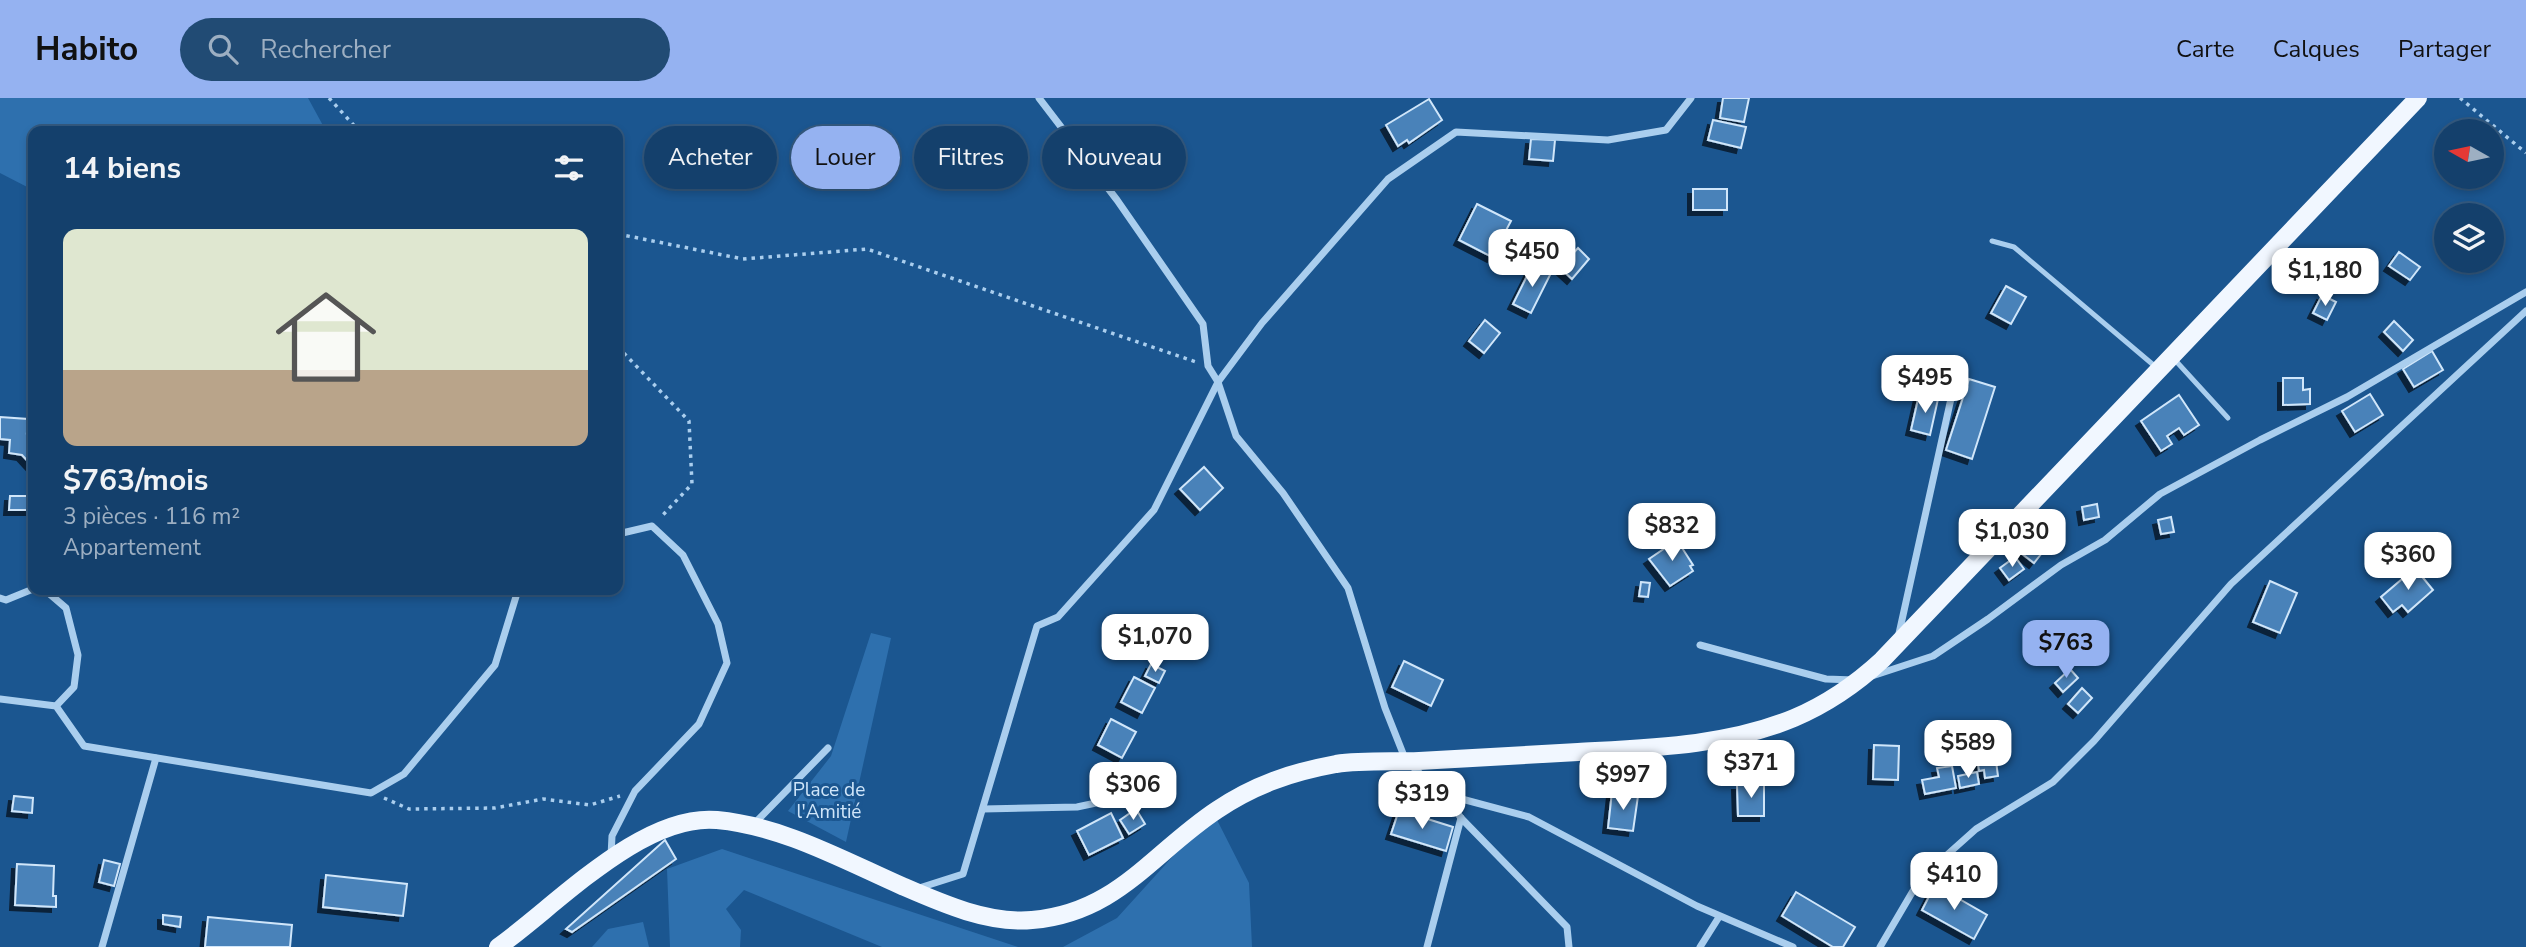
<!DOCTYPE html>
<html lang="fr">
<head>
<meta charset="utf-8">
<style>
	:root { --surface:#14406c; --page:#214b74; --text:#f1f3f6; --muted:#9dafc2; --line:#33597f; --accent:#95b2f1 }
	body { margin:0; font-family:"Nunito Sans",sans-serif; background:var(--page); color:var(--text); height:100vh; display:flex; flex-direction:column; font-size:26px; white-space:nowrap }
	* { box-sizing:border-box; margin:0 }
	p { font-size:23px; color:var(--muted) }
	.icon { flex:none; width:38px; height:38px; fill:none; stroke:currentColor; stroke-width:2; stroke-linecap:round; stroke-linejoin:round }
	.map { position:relative; flex:1; overflow:hidden }
	.sheet { position:absolute; left:28px; top:28px; width:595px; height:469px; display:flex; flex-direction:column; background:var(--surface); border-radius:14px; box-shadow:0 4px 10px #0003,0 0 0 2px var(--line) }
	.sheet>* { flex:none }
	.guide { position:absolute; left:644px; top:28px; width:665px; height:63px; display:flex; gap:14px }
	.needle { width:46px; rotate:279deg }
	.controls { position:absolute; left:2434px; top:21px; display:grid; gap:14px }
	.controls a { display:grid; place-items:center; width:70px; height:70px; border-radius:50%; background:var(--surface); box-shadow:0 4px 10px #0003,0 0 0 2px var(--line); font-size:35px }
	.price { position:absolute; translate:-50% -60px; padding:0 16px; border-radius:14px; background:#fff; color:#222; font-size:23px; line-height:46px; filter:drop-shadow(0 2px 4px #0008) }
	.price::after { content:''; position:absolute; left:50%; top:42px; width:21px; height:16px; margin-left:-10px; background:inherit; clip-path:polygon(0 0,100% 0,50% 100%) }
	.price.selected { background:var(--accent); color:#111 }
	ul { padding:0; list-style:none }
	li { display:grid; align-content:center; gap:14px; height:371px; padding:0 35px }
	li span { display:grid; place-items:center; height:217px; border-radius:14px; color:#555 }
	li>.icon { margin-inline-start:auto }
	span .icon { width:126px; height:126px; fill:#fffc; stroke-width:1 }
	li b { font-size:30px }
	h2 { display:flex; justify-content:space-between; align-items:center; height:84px; padding:0 35px; font-size:30px }
	.tag { padding:0 24px; border-radius:32px; background:var(--surface); box-shadow:0 4px 10px #0003,0 0 0 2px var(--line); font-size:24px; line-height:63px }
	.tag.selected { background:var(--accent); color:#111 }
	header { display:flex; align-items:center; gap:42px; box-sizing:border-box; height:98px; padding:0 35px; background:var(--accent); color:#111 }
	header strong { font-size:33px }
	nav { display:flex; gap:38px; margin-inline-start:auto; font-size:24px }
	.search { width:490px; height:63px; background:var(--page); display:flex; align-items:center; gap:18px; box-sizing:border-box; padding:0 24px; border-radius:38px; color:var(--muted); font-size:26px }
	.map>svg:first-child { display:block }
	.green { fill:#2e70ae }
	.building { fill:#4882b9; stroke:#d0e6fa; stroke-width:2; filter:url(#shadow) }
	.lines { fill:none; stroke-linecap:round; stroke-linejoin:round }
	.path { stroke:#aaceee; stroke-width:3.5; stroke-dasharray:3.5 5; stroke-linecap:butt }
	.lane { stroke:#aaceee; stroke-width:5 }
	.street { stroke:#aaceee; stroke-width:7 }
	.primary { stroke:#f1f7ff; stroke-width:18 }
	.labels { text-anchor:middle; dominant-baseline:central; stroke-width:6; stroke-linejoin:round; paint-order:stroke }
	.park-label { font-size:19px; fill:#d0e6fa; stroke:#1b5690 }
</style>
</head>
<body>
<header>
<strong>Habito</strong>
<div class="search"><svg class="icon" aria-label="search" viewBox="0 0 24 24"><circle cx="10" cy="10" r="6"/><path d="M15 15l6 6"/></svg>Rechercher</div>
<nav><a>Carte</a><a>Calques</a><a>Partager</a></nav>
</header>
<div class="map">
<svg width="2526" height="849" viewBox="0 0 2526 849">
	<defs>
		<filter id="shadow"><feDropShadow dx="-5" dy="5" stdDeviation="0" flood-color="#0009"/></filter>
	</defs>
	<rect width="100%" height="100%" fill="#1b5690"/>
	<!-- green -->
	<g class="green">
		<path d="M0,0H308L326,33H33V92L0,75Z"/>
		<path d="M871,535L891,540L846,744L788,713L831,658Z"/>
		<path d="M1213,714L1249,785L1252,849H1063L1117,820Z"/>
		<path d="M722,751L1018,849H882L744,792L726,811L741,832L740,849H670L667,771Z"/>
		<path d="M643,824L649,849H592L608,831Z"/>
	</g>
	<!-- building -->
	<g class="building">
		<path d="M1723,0H1749L1744,24L1720,20Z"/>
		<path d="M1429,1L1442,22L1409,45L1407,42L1398,48L1386,27Z"/>
		<path d="M1713,22L1746,29L1741,50L1708,42Z"/>
		<path d="M1531,41L1555,42L1553,63L1529,61Z"/>
		<rect x="1693" y="91" width="34" height="21"/>
		<path d="M1477,106L1511,123L1492,159L1459,142Z"/>
		<path d="M1552,134L1569,149L1552,168L1535,153Z"/>
		<path d="M1578,150L1589,161L1572,181L1560,170Z"/>
		<path d="M2399,154L2420,169L2410,182L2389,168Z"/>
		<path d="M1533,166L1551,175L1531,215L1513,206Z"/>
		<path d="M2006,188L2026,199L2011,226L1991,215Z"/>
		<path d="M2322,197L2336,204L2327,222L2313,215Z"/>
		<path d="M1485,222L1500,235L1484,255L1469,243Z"/>
		<path d="M2394,223L2413,242L2403,253L2384,234Z"/>
		<path d="M2432,253L2443,272L2414,289L2403,271Z"/>
		<path d="M2283,280H2303V292L2310,291V306L2283,307Z"/>
		<path d="M1969,281L1995,289L1972,361L1946,352Z"/>
		<path d="M2370,296L2383,317L2355,334L2342,313Z"/>
		<path d="M1919,297L1938,301L1930,337L1911,332Z"/>
		<path d="M2179,297L2199,327L2184,337L2179,330L2167,338L2172,346L2161,353L2141,323Z"/>
		<path d="M0,319L28,321L27,334L33,328V369L22,357L9,355L10,342L0,341Z"/>
		<path d="M1204,369L1223,390L1200,412L1180,391Z"/>
		<path d="M10,398H33V412H9Z"/>
		<path d="M2097,406L2099,419L2084,422L2082,409Z"/>
		<path d="M2171,419L2174,434L2161,436L2158,422Z"/>
		<path d="M2053,422L2061,432L2047,443L2040,433Z"/>
		<path d="M2033,441L2045,451L2034,465L2021,455Z"/>
		<path d="M1677,442L1693,467L1690,468L1693,473L1670,488L1649,461Z"/>
		<path d="M2015,459L2024,471L2009,482L2000,470Z"/>
		<path d="M2415,470L2433,492L2408,514L2402,507L2393,514L2381,499Z"/>
		<path d="M2270,483L2297,495L2280,535L2253,524Z"/>
		<path d="M1641,484L1650,485L1648,499L1639,498Z"/>
		<path d="M1404,563L1443,582L1431,608L1392,589Z"/>
		<path d="M1151,566L1165,573L1159,585L1145,578Z"/>
		<path d="M2070,571L2078,580L2063,594L2055,585Z"/>
		<path d="M1134,579L1155,590L1142,615L1121,604Z"/>
		<path d="M2082,590L2092,600L2078,615L2068,606Z"/>
		<path d="M1111,621L1136,634L1122,660L1098,647Z"/>
		<path d="M1874,647L1899,648L1898,682L1873,681Z"/>
		<path d="M1995,656L1998,678L1985,680L1984,672L1979,673L1977,659Z"/>
		<path d="M1952,668L1956,690L1925,696L1922,682L1939,679L1937,670Z"/>
		<path d="M1977,674L1979,686L1960,690L1958,678Z"/>
		<path d="M1737,687H1764V718H1738Z"/>
		<path d="M1612,694L1638,698L1633,733L1608,730Z"/>
		<path d="M14,698L33,700L32,715L12,713Z"/>
		<path d="M1136,711L1145,726L1129,736L1120,722Z"/>
		<path d="M1399,712L1453,729L1446,753L1391,736Z"/>
		<path d="M1111,715L1123,740L1089,757L1077,733Z"/>
		<path d="M665,742L676,761L572,834L566,831Z"/>
		<path d="M104,762L120,766L114,788L99,784Z"/>
		<path d="M17,766L54,768L53,798H56V809L15,807Z"/>
		<path d="M326,777L407,786L403,818L323,809Z"/>
		<path d="M1935,787L1987,817L1974,841L1922,812Z"/>
		<path d="M1796,794L1855,829L1843,849H1833L1782,818Z"/>
		<path d="M163,817L181,819L180,829L163,826Z"/>
		<path d="M208,819L292,827L290,849H205Z"/>
	</g>
	<g class="lines">
		<!-- path -->
		<g class="path">
			<path d="M329,0L359,33"/>
			<path d="M2460,0L2526,55"/>
			<path d="M618,136L743,161L867,151L1196,264"/>
			<path d="M618,249L689,323L692,386L661,419"/>
			<path d="M384,700L409,711L495,710L543,701L590,707L620,698"/>
		</g>
		<!-- lane -->
		<g class="lane">
			<path d="M1992,143L2014,149L2157,270"/>
			<path d="M2175,262L2228,320"/>
		</g>
		<!-- street -->
		<g class="street">
			<path d="M1039,0L1117,102L1203,226L1208,268L1218,284L1236,338L1283,395L1348,490L1385,610L1406,663L1443,696L1529,719L1697,808L1793,849"/>
			<path d="M45,492L66,510L78,557L74,589L56,608"/>
			<path d="M0,500L6,502L33,491"/>
			<path d="M1898,540L1954,287"/>
			<path d="M1700,547L1826,581L1854,582"/>
			<path d="M1872,578L1933,558L1988,521L2061,467L2105,442L2160,396L2260,342L2347,299L2526,194"/>
			<path d="M0,601L56,608L84,648L371,695L404,676L495,567L518,492"/>
			<path d="M1444,696L1461,720L1567,829L1569,849"/>
			<path d="M983,711L1077,709L1162,691"/>
			<path d="M753,727L828,650"/>
			<path d="M611,758L612,738L635,693L699,626L727,565L718,526L683,457L652,428L618,436"/>
			<path d="M916,791L963,776L1037,528L1058,519L1154,412L1218,284L1262,225L1388,81L1456,34L1608,42L1666,32L1691,0"/>
			<path d="M102,849L156,660"/>
			<path d="M1427,849L1461,720"/>
			<path d="M1700,849L1719,819"/>
			<path d="M1880,849L1920,781L1976,731L2053,684L2094,643L2231,486L2526,213"/>
		</g>
		<!-- primary -->
		<path class="primary" d="M498,849C556,808 642,715 717,722C782,728 843,762 902,788C941,805 988,826 1032,822C1117,815 1152,755 1217,712C1254,687 1292,674 1336,666C1362,662 1392,664 1419,663C1472,660 1525,657 1578,654C1649,650 1727,648 1794,620C1827,606 1855,587 1882,562L2418,0"/>
	</g>
	<g class="labels">
		<!-- park labels -->
		<g class="park-label">
			<text x="829" y="692">Place de<tspan x="829" dy="22">l'Amitié</tspan></text>
		</g>
	</g>
</svg>
<div class="controls">
<a><svg class="needle" viewBox="-14 -14 28 28"><path d="M0-13l5 13h-10z" fill="#e53935"/><path d="M0 13l5-13h-10z" fill="#9dafc2"/></svg></a>
<a><svg class="icon" aria-label="layers" viewBox="0 0 24 24"><path d="M12 4l9 5-9 5-9-5zM3 14l9 5 9-5"/></svg></a>
</div>
<b class="price" style="left:1532px;top:191px">$450</b>
<b class="price" style="left:2325px;top:210px">$1,180</b>
<b class="price" style="left:1925px;top:317px">$495</b>
<b class="price" style="left:1672px;top:465px">$832</b>
<b class="price" style="left:2012px;top:471px">$1,030</b>
<b class="price" style="left:2408px;top:494px">$360</b>
<b class="price" style="left:1155px;top:576px">$1,070</b>
<b class="price selected" style="left:2066px;top:582px">$763</b>
<b class="price" style="left:1968px;top:682px">$589</b>
<b class="price" style="left:1751px;top:702px">$371</b>
<b class="price" style="left:1623px;top:714px">$997</b>
<b class="price" style="left:1133px;top:724px">$306</b>
<b class="price" style="left:1422px;top:733px">$319</b>
<b class="price" style="left:1954px;top:814px">$410</b>
<div class="guide">
<a class="tag">Acheter</a>
<a class="tag selected">Louer</a>
<a class="tag">Filtres</a>
<a class="tag">Nouveau</a>
</div>
<section class="sheet">
<h2>14 biens<svg class="icon" aria-label="filters" viewBox="0 0 24 24"><path d="M4 7h16M4 17h16"/><circle cx="9" cy="7" r="2"/><circle cx="15" cy="17" r="2"/></svg></h2>
<ul>
<li><span style="background:linear-gradient(#dfe7d0 65%,#b9a48a 0)"><svg class="icon" aria-label="home" viewBox="0 0 24 24"><path d="M3 11l9-7 9 7M6 9v11h12V9"/></svg></span><div><b>$763/mois</b><p>3 pièces · 116 m²</p><p>Appartement</p></div></li>
</ul>
</section>
</div>
</body>
</html>
